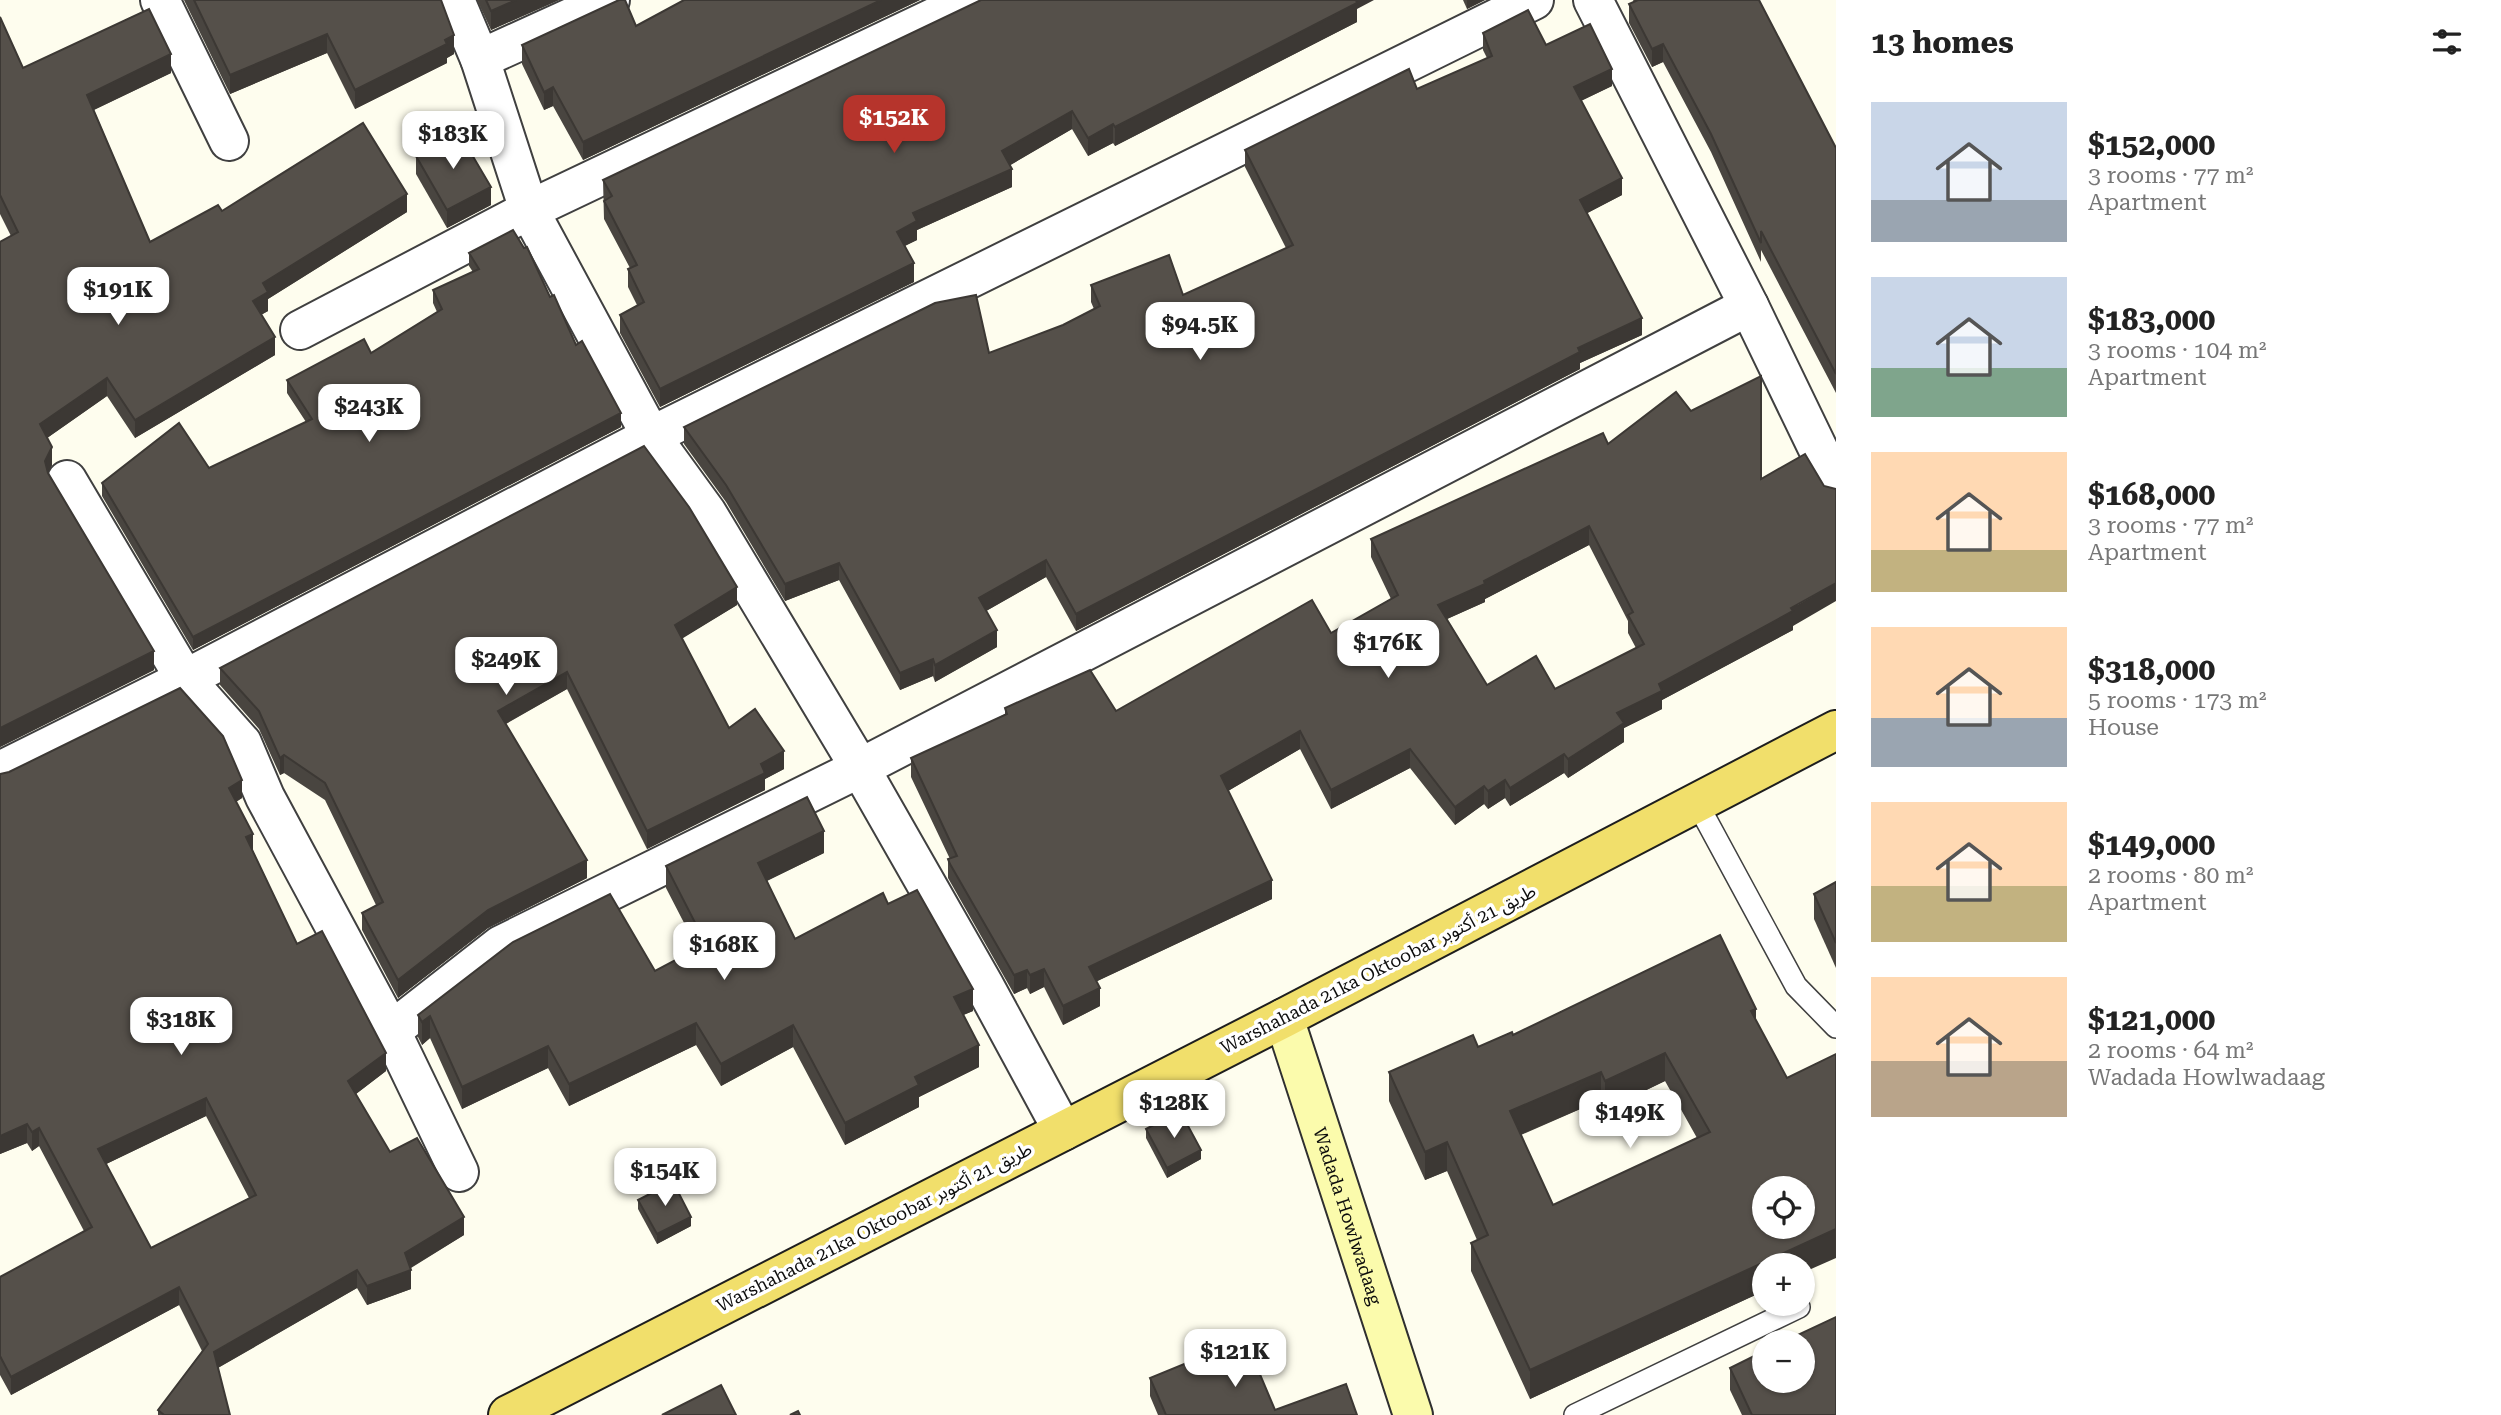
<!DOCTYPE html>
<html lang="en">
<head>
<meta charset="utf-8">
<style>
	:root { --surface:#fff; --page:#f2f2f2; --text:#222; --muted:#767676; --accent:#b6342c }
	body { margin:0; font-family:"Roboto Serif","Noto Sans Arabic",serif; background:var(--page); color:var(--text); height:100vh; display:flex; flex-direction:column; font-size:26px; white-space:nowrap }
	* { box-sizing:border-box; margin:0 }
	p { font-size:23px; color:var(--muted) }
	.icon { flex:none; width:38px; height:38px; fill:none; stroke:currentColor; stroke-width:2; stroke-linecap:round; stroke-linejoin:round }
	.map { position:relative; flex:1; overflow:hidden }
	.details { display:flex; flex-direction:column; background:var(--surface); width:665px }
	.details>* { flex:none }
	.fabs { position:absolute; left:1752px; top:1176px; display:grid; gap:14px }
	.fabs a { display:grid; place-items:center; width:63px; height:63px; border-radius:50%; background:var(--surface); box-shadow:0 2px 5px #0004; font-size:35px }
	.price { position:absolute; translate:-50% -60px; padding:0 16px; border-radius:14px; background:#fff; color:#222; font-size:23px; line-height:46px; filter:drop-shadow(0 2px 4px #0008) }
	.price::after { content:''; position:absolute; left:50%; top:42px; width:21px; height:16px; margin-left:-10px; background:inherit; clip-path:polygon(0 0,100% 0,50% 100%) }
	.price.selected { background:var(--accent); color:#fff }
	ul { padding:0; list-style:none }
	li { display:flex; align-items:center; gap:21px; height:175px; padding:0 35px }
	li span { display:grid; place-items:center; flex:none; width:196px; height:140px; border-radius:0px; color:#555 }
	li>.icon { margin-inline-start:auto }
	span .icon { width:84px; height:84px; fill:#fffc; stroke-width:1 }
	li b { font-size:30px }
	h2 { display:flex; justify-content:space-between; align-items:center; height:84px; padding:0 35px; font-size:30px }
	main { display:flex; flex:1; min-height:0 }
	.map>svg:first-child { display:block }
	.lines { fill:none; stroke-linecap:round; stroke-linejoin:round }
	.lane-casing { stroke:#404040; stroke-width:24 }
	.street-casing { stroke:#404040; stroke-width:42 }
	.secondary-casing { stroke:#2f2f2f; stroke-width:42 }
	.primary-casing { stroke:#1e1e1e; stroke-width:42 }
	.lane { stroke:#fff; stroke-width:21 }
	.street { stroke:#fff; stroke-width:38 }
	.secondary { stroke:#fbfbac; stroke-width:38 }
	.primary { stroke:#f1df6b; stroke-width:38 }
	.wall { fill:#494540; fill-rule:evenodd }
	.shaded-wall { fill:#3c3834 }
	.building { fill:#55504a; stroke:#3c3834; stroke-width:2; fill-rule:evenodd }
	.labels { text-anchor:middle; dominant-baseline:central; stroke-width:7; stroke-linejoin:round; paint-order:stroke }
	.street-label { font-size:18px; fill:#0d0d0d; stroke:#fff }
</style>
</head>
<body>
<main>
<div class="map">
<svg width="1836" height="1415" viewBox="0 0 1836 1415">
	<rect width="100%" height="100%" fill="#fefdee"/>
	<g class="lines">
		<!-- lane casing -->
		<g class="lane-casing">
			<g id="lane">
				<path d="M1697,803L1796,986L1836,1027"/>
				<path d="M1575,1415L1799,1307"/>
			</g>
		</g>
		<!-- street casing -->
		<g class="street-casing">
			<g id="street">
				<path d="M160,0L229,141"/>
				<path d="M455,0L480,59L529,210L651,436L707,513L860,768L985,987L1063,1131"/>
				<path d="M1593,0L1749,306L1836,486"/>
				<path d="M480,59L610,0"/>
				<path d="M300,330L529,210L971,0"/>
				<path d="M67,480L185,679L242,743L265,797L391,1031L459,1172"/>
				<path d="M0,771L185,679L651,436L1534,0"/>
				<path d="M391,1031L501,945L860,768L1749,306"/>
			</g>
		</g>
		<!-- secondary casing -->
		<g class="secondary-casing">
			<g id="secondary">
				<path id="s1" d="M1284,1018L1413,1415"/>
			</g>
		</g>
		<!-- primary casing -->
		<g class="primary-casing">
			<path id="primary" d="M508,1415L1284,1018L1836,730"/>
		</g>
		<!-- lane -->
		<use href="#lane" class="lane"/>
		<!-- street -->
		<use href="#street" class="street"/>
		<!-- secondary -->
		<use href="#secondary" class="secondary"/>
		<!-- primary -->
		<use href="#primary" class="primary"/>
	</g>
	<!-- wall -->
	<g class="wall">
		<path d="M184,0H441L454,54L447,58V63L355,109L327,53L230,94Z"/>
		<path d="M477,0H559L491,30Z"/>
		<path d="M684,0H920L583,160L553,106L544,110L522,64V45L636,26Z"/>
		<path d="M1463,0H1485L1467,9Z"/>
		<path d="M1633,0H1759L1836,148V393L1761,250V262L1711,152L1663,62L1652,67L1629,23V4L1634,2Z"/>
		<path d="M980,1L1357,9V22L1115,146L1113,143L1088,156L1072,129L1010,165L1012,187L917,230V240L904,246L914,282L660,407L620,333V315L637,305L628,287V269L630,268L604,219L603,180Z"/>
		<path d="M0,17L23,68L171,73L94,110L150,242L222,211L407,212L268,299V311L261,315L275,355L135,438L107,396L47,438L52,465L48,473L154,670L0,747L11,236L0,214Z"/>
		<path d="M1483,33L1546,45L1612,86L1581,101L1622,195L1587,213L1642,335L1580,363V369L1076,631L1046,577L986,611L997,647L935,682L933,676L900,690L839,580L785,601L726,502L684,444V427L989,353L1063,325L1094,309L1091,302V285L1183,295L1286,248L1245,167V150L1417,89L1487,58L1483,50Z"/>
		<path d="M416,156L491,205L447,228L416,174Z"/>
		<path d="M469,253L550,297L621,427L193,650L102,496V483L209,468L306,422L287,393V380L371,353L437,312L433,303V290L473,272L469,266Z"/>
		<path d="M1691,411L1761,479L1824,486L1793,626V630L1662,700V709L1624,728V742L1568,778L1564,773L1510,806L1505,798L1488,809L1484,804L1455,825L1410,768L1331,809L1300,749L1228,791L1272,899L1097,981L1100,1006L1063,1025L1044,987L1030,994L1027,988L1014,994L948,878V859H950L911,777V758L1005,715V708L1116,711L1331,633L1391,599L1371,557V539ZM1589,545L1628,621V633L1636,648L1555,689L1487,685L1447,619L1485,602V599Z"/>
		<path d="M737,605L682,638L729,728L784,769L765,779V790L647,849L567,689L506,724L587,878L488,928L398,998L362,930V913L376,905L325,800L284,773L280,775L259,729L220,685V668Z"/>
		<path d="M0,774L242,798L236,802L253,851L297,944L386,1071L356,1094L390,1152L464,1235L411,1268V1289L367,1305L357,1288L218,1368L230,1415H158V1410L202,1351L179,1305L11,1395L0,1375V1277L84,1231L39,1146L32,1151L27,1143L0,1154ZM206,1116L249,1198L151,1248L106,1164Z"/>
		<path d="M824,853L767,881L795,939L888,904L973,1011L963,1015L979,1067L919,1097V1107L845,1145L793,1047L721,1086L696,1045L569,1106L548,1068L462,1109L430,1038L422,1045L418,1037V1015L655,971L697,948L666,888V866Z"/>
		<path d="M1836,882V968L1814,919V894Z"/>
		<path d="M1756,1019L1764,1291L1530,1399L1471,1271V1243L1477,1240L1447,1171L1425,1180L1389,1101V1072L1478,1047L1513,1035ZM1665,1081L1697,1138L1553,1205L1521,1135L1601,1100L1605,1110Z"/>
		<path d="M1146,1129L1201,1159L1167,1178L1146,1138Z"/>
		<path d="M638,1200L691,1226L657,1244L638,1209Z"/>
		<path d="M1730,1368L1836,1415H1742L1730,1390Z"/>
		<path d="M1150,1378L1275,1410L1357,1415H1158L1150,1396Z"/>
	</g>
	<!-- shaded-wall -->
	<g class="shaded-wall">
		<path d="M516,0H559L491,30V11Z"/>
		<path d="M881,0H920L583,160V142Z"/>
		<path d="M1352,0H1374L1357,9V22L1115,146V127Z"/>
		<path d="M1467,0H1485L1467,9Z"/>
		<path d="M327,34V53L230,94V75Z"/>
		<path d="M454,35V54L447,58V63L355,109V90Z"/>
		<path d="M1663,44V62L1652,67V49Z"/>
		<path d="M171,54V73L87,113V95Z"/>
		<path d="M1612,69V86L1574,104V87Z"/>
		<path d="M553,87V106L544,110V92Z"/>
		<path d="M1072,111V129L1002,170V151Z"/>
		<path d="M1113,124V143L1088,156V138Z"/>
		<path d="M1012,169V187L917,230V240L897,250V232L913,213Z"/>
		<path d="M1622,178V195L1580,217V200Z"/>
		<path d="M491,187V205L447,228V210Z"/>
		<path d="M407,194V212L268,299V311L253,319V301L263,283Z"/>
		<path d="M914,263V282L660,407V389Z"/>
		<path d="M1642,318V335L1580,363V369L1076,631V614L1578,348Z"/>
		<path d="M275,337V355L135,438V420Z"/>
		<path d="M107,378V396L40,443V424Z"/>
		<path d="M621,413V427L193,650V637Z"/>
		<path d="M52,447V465L45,480V461Z"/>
		<path d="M1589,526V545L1485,599V602L1438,623V605Z"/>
		<path d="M1046,560V577L979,615V598Z"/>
		<path d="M839,563V580L785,601V584Z"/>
		<path d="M1836,583V601L1793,626V630L1662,700V709L1624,728V742L1568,778V759L1617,713L1659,684Z"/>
		<path d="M737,587V605L675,643V625Z"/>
		<path d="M997,630V647L935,682V665Z"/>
		<path d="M154,651V670L0,747V728Z"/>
		<path d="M933,659V676L900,690V673Z"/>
		<path d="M567,672V689L498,728V711Z"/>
		<path d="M1300,731V749L1221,795V776Z"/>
		<path d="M1410,749V768L1331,809V790Z"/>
		<path d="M784,751V769L765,779V790L647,849V831Z"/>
		<path d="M1564,754V773L1510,806V788Z"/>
		<path d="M284,755V773L280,775V758Z"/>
		<path d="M242,780V798L229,806V788Z"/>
		<path d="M1505,780V798L1488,809V791Z"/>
		<path d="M1484,786V804L1455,825V807Z"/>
		<path d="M824,831V853L758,885V863Z"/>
		<path d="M253,834V852L246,837Z"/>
		<path d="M587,860V878L488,928L398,998V980L488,910Z"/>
		<path d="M1272,880V899L1089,985V967Z"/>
		<path d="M1044,969V987L1030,994V975Z"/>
		<path d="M1027,970V988L1014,994V975Z"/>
		<path d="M1100,988V1006L1063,1025V1006Z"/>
		<path d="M973,989V1011L954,1019V997Z"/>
		<path d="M1756,1009V1037L1751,1011Z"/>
		<path d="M430,1016V1038L422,1045V1022Z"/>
		<path d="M696,1023V1045L569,1106V1084Z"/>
		<path d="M793,1025V1047L721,1086V1064Z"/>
		<path d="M979,1045V1067L919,1097V1107L845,1145V1123L915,1077Z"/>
		<path d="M548,1046V1068L462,1109V1087Z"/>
		<path d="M386,1053V1071L348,1100V1081Z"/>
		<path d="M1665,1053V1081L1605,1110V1081Z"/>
		<path d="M1601,1072V1100L1510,1139V1111Z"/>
		<path d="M206,1098V1116L98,1168V1149Z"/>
		<path d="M27,1124V1143L0,1154V1136Z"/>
		<path d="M39,1128V1146L32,1151V1132Z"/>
		<path d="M1447,1142V1171L1425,1180V1152Z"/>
		<path d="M1201,1150V1159L1167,1178V1168Z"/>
		<path d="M464,1217V1235L405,1271V1253Z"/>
		<path d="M691,1217V1226L657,1244V1234Z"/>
		<path d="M1836,1229V1258L1802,1273V1265H1764V1291L1530,1399V1370Z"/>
		<path d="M357,1270V1288L214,1370V1352Z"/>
		<path d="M411,1270V1289L367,1305V1286Z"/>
		<path d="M179,1287V1305L11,1395V1377Z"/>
	</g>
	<!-- building -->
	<g class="building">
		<path d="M194,0H441L454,35L445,40L447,44L355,90L327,34L230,75Z"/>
		<path d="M486,0H516L491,11Z"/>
		<path d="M619,0H625L636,26L684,0H881L583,142L553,87L544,92L522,45Z"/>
		<path d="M981,0H1356L1357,3L1115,127L1113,124L1088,138L1072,111L1002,151L1012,169L913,213L917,221L897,232L914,263L660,389L620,315L644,302L628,269L637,265L604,201L612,196L603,180Z"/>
		<path d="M1638,0H1759L1836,148V374L1761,231V243L1711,134L1663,44L1652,49L1629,4Z"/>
		<path d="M149,9L171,54L87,95L150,242L218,205L222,211L363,123L407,194L263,283L268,292L253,301L275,337L135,420L107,378L40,424L52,447L45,461L48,473L154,651L0,728V242L18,232L0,195V17L23,68Z"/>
		<path d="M1528,10L1546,45L1590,24L1612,69L1574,87L1622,178L1580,200L1642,318L1578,348L1580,352L1076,614L1046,560L979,598L997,630L935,665L933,659L900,673L839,563L785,584L726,485L684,427L935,303L976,295L989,353L1063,325L1100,306L1091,285L1169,255L1183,295L1293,245L1245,150L1409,69L1417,89L1492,56L1483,33Z"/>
		<path d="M458,131L491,187L447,210L416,156Z"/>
		<path d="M513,230L524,248L527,247L550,297L554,295L576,345L582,341L621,413L193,637L102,483L179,423L209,468L312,419L287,380L364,339L371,353L442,309L433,290L479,269L469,253Z"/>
		<path d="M1761,376V479L1805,454L1824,486L1836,489V583L1791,608L1793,611L1659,684L1662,691L1617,713L1624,723L1568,759L1564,754L1510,788L1505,780L1488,791L1484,786L1455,807L1410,749L1331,790L1300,731L1221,776L1272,880L1089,967L1100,988L1063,1006L1044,969L1030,975L1027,970L1014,975L950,864L948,859L957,856L911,758L1007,714L1005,708L1090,670L1116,711L1312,600L1331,633L1398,595L1371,539L1603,433L1608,444L1676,392L1691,411ZM1589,526L1633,612L1628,615L1644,644L1555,689L1536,656L1487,685L1438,605L1485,584L1484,581Z"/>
		<path d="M644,446L689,507L737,587L675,625L729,728L755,709L784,751L761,764L765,773L647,831L567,672L498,711L587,860L488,910L398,980L362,913L383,902L325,783L284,755L280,758L259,711L220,668Z"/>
		<path d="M180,688L223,736L242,780L229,788L253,834L246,837L297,944L322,931L386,1053L348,1081L390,1152L417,1138L464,1217L405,1253L411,1270L367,1286L357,1270L214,1352L230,1415H164L158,1410L208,1344L179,1287L11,1377L0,1356V1277L92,1227L39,1128L32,1132L27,1124L0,1136V774L9,772ZM206,1098L256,1195L151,1248L98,1149Z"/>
		<path d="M807,797L824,831L758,863L795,939L883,893L888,904L917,890L973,989L954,997L979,1045L915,1077L919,1085L845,1123L793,1025L721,1064L696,1023L569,1084L548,1046L462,1087L430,1016L422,1022L418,1015L513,942L610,894L655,971L706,944L666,866Z"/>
		<path d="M1836,882V943L1814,894Z"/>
		<path d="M1720,935L1756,1009L1751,1011L1787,1078L1836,1054V1229L1530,1370L1471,1243L1488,1235L1447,1142L1425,1152L1389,1072L1473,1035L1478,1047L1512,1032L1513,1035ZM1665,1053L1710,1132L1553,1205L1510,1111L1601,1072L1605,1081ZM1764,1188H1802V1227H1764Z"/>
		<path d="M1180,1111L1201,1150L1167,1168L1146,1129Z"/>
		<path d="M673,1182L691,1217L657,1234L638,1200Z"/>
		<path d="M1836,1317V1415H1752L1730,1368L1764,1351V1381H1802V1342H1783Z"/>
		<path d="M1245,1339L1275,1410L1346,1384L1357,1415H1166L1150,1378Z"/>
		<path d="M721,1385L736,1415H662Z"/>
		<path d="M798,1411L800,1415H790Z"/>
	</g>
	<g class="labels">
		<!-- street labels -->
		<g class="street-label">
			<text transform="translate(1378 969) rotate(-27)">Warshahada 21ka Oktoobar طريق 21 أكتوبر</text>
			<text stroke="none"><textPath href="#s1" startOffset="208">Wadada Howlwadaag</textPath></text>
			<text transform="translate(874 1227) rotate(-27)">Warshahada 21ka Oktoobar طريق 21 أكتوبر</text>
		</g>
	</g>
</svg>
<div class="fabs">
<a><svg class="icon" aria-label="locate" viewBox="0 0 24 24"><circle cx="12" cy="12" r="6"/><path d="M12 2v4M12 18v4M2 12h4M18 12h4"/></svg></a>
<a>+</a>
<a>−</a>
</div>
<b class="price selected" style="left:894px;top:155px">$152K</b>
<b class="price" style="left:453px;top:171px">$183K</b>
<b class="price" style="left:118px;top:327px">$191K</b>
<b class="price" style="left:1200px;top:362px">$94.5K</b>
<b class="price" style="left:369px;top:444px">$243K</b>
<b class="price" style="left:1388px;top:680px">$176K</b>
<b class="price" style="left:506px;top:697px">$249K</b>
<b class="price" style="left:724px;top:982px">$168K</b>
<b class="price" style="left:181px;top:1057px">$318K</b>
<b class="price" style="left:1174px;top:1140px">$128K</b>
<b class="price" style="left:1630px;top:1150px">$149K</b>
<b class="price" style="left:665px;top:1208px">$154K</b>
<b class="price" style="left:1235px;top:1389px">$121K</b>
</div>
<section class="details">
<h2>13 homes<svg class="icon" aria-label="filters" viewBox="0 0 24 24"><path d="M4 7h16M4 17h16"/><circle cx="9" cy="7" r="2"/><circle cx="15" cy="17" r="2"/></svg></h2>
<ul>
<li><span style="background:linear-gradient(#c9d6e8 70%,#9aa5b1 0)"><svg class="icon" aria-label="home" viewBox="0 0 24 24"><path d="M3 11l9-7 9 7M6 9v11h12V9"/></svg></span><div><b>$152,000</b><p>3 rooms · 77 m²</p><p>Apartment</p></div></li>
<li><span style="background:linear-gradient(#c9d6e8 65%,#7fa58c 0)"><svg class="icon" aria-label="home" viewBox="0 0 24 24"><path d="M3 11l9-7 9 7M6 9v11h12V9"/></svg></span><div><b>$183,000</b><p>3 rooms · 104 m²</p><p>Apartment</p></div></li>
<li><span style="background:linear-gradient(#ffd9b3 70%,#c2b280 0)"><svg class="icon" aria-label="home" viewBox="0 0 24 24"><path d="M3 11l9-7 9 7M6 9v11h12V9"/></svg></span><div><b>$168,000</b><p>3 rooms · 77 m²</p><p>Apartment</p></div></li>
<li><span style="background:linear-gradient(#ffd9b3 65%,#9aa5b1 0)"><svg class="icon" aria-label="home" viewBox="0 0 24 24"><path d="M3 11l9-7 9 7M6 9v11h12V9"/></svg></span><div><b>$318,000</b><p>5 rooms · 173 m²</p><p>House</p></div></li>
<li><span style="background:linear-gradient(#ffd9b3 60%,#c2b280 0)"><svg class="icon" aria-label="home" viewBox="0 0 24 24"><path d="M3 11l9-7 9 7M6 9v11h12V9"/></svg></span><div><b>$149,000</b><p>2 rooms · 80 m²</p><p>Apartment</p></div></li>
<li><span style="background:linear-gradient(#ffd9b3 60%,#b9a48a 0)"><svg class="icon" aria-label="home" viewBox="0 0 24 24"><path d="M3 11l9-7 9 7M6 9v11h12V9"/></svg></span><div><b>$121,000</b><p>2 rooms · 64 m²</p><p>Wadada Howlwadaag</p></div></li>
</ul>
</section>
</main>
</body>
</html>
